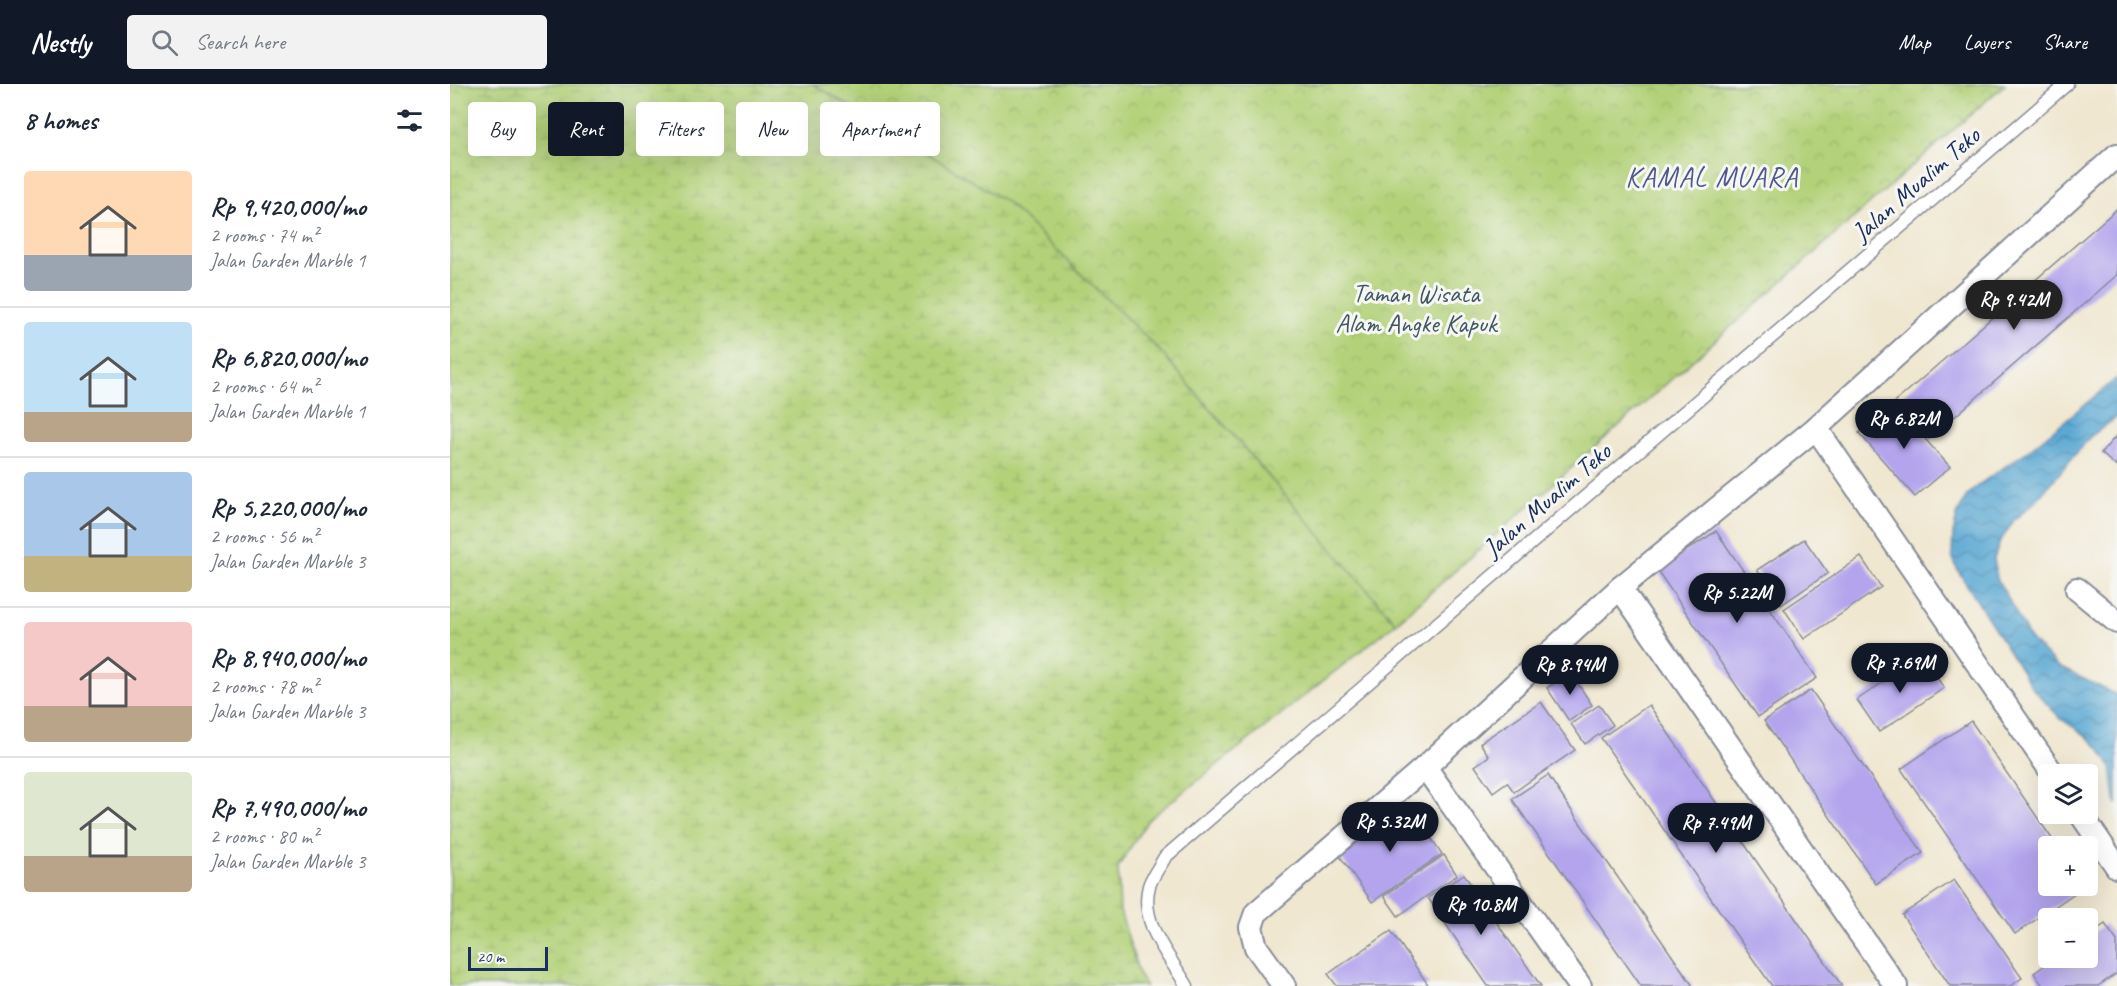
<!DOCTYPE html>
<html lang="en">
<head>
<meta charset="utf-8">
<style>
	:root { --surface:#fff; --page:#f2f2f3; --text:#1f2937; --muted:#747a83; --line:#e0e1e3; --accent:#111827 }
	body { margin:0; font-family:Caveat,sans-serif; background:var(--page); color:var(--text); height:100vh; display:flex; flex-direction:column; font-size:22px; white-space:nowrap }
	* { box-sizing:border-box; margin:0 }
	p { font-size:20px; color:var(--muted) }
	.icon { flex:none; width:33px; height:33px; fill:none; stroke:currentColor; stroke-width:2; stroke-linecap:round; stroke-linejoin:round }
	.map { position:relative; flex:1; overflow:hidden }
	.side { display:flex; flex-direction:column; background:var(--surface); width:450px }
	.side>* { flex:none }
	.hud { position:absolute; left:18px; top:18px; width:570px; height:54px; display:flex; gap:12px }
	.fabs { position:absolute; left:1588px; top:680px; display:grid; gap:12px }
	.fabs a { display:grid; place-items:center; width:60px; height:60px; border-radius:6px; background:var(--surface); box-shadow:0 6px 24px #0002; font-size:30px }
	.scale { position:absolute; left:18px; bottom:15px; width:80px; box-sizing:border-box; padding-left:6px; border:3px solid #1b2f5e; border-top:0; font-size:16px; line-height:21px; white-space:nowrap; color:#1b2f5e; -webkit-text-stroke:4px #f6f6f2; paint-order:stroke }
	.price { position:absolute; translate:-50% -51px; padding:0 14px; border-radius:21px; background:var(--accent); color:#fff; font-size:20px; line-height:39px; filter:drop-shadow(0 2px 3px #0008) }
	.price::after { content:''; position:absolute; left:50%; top:36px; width:18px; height:14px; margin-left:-9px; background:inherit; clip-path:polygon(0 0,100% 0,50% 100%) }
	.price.selected { background:#222; color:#fff }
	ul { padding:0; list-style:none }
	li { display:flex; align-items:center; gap:18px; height:150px; padding:0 24px }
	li+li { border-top:2px solid var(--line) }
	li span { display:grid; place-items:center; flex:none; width:168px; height:120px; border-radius:6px; color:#555 }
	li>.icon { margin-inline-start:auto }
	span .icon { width:72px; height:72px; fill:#fffc; stroke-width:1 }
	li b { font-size:26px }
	h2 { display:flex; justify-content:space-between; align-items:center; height:72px; padding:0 24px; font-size:26px }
	.pill { padding:0 21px; border-radius:6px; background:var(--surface); box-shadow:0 6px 24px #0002; font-size:21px; line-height:54px }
	.pill.selected { background:var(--accent); color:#fff }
	header { display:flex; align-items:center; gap:36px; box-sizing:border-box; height:84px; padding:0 30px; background:var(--accent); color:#fff }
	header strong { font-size:28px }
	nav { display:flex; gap:33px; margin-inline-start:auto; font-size:21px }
	.search { width:420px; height:54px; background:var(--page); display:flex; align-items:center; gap:15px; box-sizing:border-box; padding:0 21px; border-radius:6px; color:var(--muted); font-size:22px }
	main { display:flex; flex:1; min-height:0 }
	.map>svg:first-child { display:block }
	.wetland { fill:url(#wetland-marsh); stroke:#66806b; stroke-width:1.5 }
	.park { fill:url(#park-crowns); stroke:#66806b; stroke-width:1.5 }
	.water { fill:url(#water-waves); stroke:#3a6c98; stroke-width:1.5 }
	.building { fill:#b3a4ed }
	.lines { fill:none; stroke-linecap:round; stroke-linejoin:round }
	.lane-casing { stroke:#868b97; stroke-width:15 }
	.street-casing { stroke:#868b97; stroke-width:26 }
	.lane { stroke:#fff; stroke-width:12 }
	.street { stroke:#fff; stroke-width:22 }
	.labels { text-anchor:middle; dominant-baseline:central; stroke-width:6; stroke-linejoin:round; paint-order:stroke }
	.street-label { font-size:26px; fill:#1b2f5e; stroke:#f6f6f2 }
	.park-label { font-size:26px; fill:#415864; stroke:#f6f6f2 }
	.quarter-label { font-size:28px; letter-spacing:1.5px; fill:#505890; stroke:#f6f6f2 }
</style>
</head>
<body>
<header>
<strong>Nestly</strong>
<div class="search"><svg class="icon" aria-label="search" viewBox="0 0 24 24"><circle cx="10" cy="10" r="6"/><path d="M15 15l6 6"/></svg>Search here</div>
<nav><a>Map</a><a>Layers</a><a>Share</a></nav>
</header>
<main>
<section class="side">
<h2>8 homes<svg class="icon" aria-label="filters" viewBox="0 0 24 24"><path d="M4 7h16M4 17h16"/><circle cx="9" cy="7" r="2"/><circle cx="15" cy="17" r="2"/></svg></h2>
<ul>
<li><span style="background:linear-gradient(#ffd9b3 70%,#9aa5b1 0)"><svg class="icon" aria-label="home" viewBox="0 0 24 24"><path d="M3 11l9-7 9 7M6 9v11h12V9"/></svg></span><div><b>Rp 9,420,000/mo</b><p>2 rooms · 74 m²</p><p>Jalan Garden Marble 1</p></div></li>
<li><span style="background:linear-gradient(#bfe0f5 75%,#b9a48a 0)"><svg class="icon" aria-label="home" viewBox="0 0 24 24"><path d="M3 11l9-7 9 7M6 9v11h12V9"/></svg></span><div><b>Rp 6,820,000/mo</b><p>2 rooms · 64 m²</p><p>Jalan Garden Marble 1</p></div></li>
<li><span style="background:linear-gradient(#a9c7e8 70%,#c2b280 0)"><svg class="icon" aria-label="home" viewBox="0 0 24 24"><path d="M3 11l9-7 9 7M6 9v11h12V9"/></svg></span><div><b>Rp 5,220,000/mo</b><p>2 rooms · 56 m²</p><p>Jalan Garden Marble 3</p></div></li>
<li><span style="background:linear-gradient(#f6c9c9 70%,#b9a48a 0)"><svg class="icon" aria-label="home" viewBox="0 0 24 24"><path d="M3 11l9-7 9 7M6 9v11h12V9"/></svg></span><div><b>Rp 8,940,000/mo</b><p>2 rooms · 78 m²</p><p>Jalan Garden Marble 3</p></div></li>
<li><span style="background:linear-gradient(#dfe7d0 70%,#b9a48a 0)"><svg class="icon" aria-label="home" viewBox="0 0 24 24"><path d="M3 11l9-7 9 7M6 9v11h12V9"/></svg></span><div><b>Rp 7,490,000/mo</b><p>2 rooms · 80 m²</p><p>Jalan Garden Marble 3</p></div></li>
</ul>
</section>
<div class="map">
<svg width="1667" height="902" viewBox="0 0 1667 902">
	<defs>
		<pattern id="wetland-marsh" width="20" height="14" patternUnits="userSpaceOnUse" patternTransform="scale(1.5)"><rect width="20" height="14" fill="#b2d178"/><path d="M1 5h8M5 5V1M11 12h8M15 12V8" fill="none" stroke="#98b46a"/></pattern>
		<pattern id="park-crowns" width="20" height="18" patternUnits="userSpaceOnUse" patternTransform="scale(1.5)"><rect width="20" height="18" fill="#b2d178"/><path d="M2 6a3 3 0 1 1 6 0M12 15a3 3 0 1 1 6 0" fill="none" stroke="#98b46a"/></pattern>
		<pattern id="water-waves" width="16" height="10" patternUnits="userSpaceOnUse" patternTransform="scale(1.5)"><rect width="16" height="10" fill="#5aa8d3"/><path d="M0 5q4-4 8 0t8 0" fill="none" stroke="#4a89ae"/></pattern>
	</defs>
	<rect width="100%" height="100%" fill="#f6f6f2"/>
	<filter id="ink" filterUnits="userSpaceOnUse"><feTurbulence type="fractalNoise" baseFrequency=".0167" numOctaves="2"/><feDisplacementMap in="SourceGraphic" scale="12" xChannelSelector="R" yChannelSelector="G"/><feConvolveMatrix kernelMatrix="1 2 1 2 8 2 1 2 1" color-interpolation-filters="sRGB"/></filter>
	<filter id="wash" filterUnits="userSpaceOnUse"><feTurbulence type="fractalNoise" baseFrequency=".008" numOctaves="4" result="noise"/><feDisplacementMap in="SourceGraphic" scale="24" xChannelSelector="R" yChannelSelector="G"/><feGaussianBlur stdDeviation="1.35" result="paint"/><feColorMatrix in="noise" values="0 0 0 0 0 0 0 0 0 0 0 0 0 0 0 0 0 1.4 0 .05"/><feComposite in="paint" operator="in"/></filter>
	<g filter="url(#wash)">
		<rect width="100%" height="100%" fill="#f0e7d0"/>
		<!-- wetland -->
		<path class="wetland" d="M0,0H1555L946,539L698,736L668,783L670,827L690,893L696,902H0Z"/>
		<!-- park -->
		<path class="park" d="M363,0H1555L946,539L709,266L557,118Z"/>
		<!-- water -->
		<path class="water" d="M1667,294V333L1640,353L1586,417L1564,436L1550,458L1544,475L1547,494L1580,555L1607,582L1667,611V721L1665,717L1661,683L1650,665L1635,651L1611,635L1583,605L1508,487L1502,472L1503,450L1507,431L1516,413L1528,401L1579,366Z"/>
		<g id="blocks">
			<!-- building -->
			<g class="building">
				<path d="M1667,125V191L1479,355L1445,318Z"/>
				<path d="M1443,319L1500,383L1465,413L1409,349Z"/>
				<path d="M1667,351V383L1651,369Z"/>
				<path d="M1266,447L1367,594L1308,633L1207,486Z"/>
				<path d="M1354,455L1378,489L1331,521L1307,486Z"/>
				<path d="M1411,473L1431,503L1354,555L1334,525Z"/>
				<path d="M1472,572L1494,604L1429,648L1407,616Z"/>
				<path d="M1120,588L1142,621L1119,637L1097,604Z"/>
				<path d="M1361,606L1473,769L1426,800L1314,637Z"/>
				<path d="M1091,618L1125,666L1064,708L1057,698L1043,708L1025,682L1039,672L1030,659Z"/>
				<path d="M1149,621L1163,641L1135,660L1121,640Z"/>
				<path d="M1199,621L1267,720L1392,902H1322L1284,848L1151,654Z"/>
				<path d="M1521,637L1607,762H1599V801L1635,802L1565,850L1451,685Z"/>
				<path d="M1098,691L1117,720L1243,902H1191L1082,744L1062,715Z"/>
				<path d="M958,720L992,770L922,818L887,768Z"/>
				<path d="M994,771L1007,791L948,832L934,812Z"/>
				<path d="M1014,790L1033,819L1091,902H1038L1014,867L978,814Z"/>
				<path d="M1504,796L1572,894L1560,902H1500L1452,831Z"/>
				<path d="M1655,840L1667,857V889L1648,902H1593L1584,889L1607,873H1638V852Z"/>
				<path d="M941,847L979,902H887L878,890Z"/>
			</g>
		</g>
	</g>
	<g filter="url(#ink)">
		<use href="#blocks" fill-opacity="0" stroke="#868b97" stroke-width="1.5"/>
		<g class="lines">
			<!-- lane casing -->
			<g class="lane-casing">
				<path id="lane" d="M737,902C720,873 689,839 699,802C702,792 710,782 715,773L1617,0"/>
			</g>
			<!-- street casing -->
			<g class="street-casing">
				<g id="street">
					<path d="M1366,344L1603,690"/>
					<path d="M1170,504L1446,902"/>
					<path d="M1627,505L1667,538"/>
					<path d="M975,683L1130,902"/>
					<path d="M1630,729L1667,783"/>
					<path d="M834,902L806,863L801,843L806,829L975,683L1170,504L1366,344L1667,71"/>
				</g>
			</g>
			<!-- lane -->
			<use href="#lane" class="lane"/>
			<!-- street -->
			<use href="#street" class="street"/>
		</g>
	</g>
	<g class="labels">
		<!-- street labels -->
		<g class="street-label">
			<text transform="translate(1466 100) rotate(-41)">Jalan Mualim Teko</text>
			<text transform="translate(1097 416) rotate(-41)">Jalan Mualim Teko</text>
		</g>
		<!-- park labels -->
		<g class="park-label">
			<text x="966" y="209">Taman Wisata<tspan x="966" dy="30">Alam Angke Kapuk</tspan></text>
		</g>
		<!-- quarter labels -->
		<g class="quarter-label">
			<text x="1262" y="92">KAMAL MUARA</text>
		</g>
	</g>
</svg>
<div class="fabs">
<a><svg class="icon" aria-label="layers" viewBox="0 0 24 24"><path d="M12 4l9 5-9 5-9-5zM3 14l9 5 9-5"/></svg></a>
<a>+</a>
<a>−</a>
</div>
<div class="scale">20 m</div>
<b class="price selected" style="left:1564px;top:247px">Rp 9.42M</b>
<b class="price" style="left:1454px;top:366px">Rp 6.82M</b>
<b class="price" style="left:1287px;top:540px">Rp 5.22M</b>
<b class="price" style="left:1450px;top:610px">Rp 7.69M</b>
<b class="price" style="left:1120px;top:612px">Rp 8.94M</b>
<b class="price" style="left:940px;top:769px">Rp 5.32M</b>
<b class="price" style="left:1266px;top:770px">Rp 7.49M</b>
<b class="price" style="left:1031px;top:852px">Rp 10.8M</b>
<div class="hud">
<a class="pill">Buy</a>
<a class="pill selected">Rent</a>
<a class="pill">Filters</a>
<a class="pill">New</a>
<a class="pill">Apartment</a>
</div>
</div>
</main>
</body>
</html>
